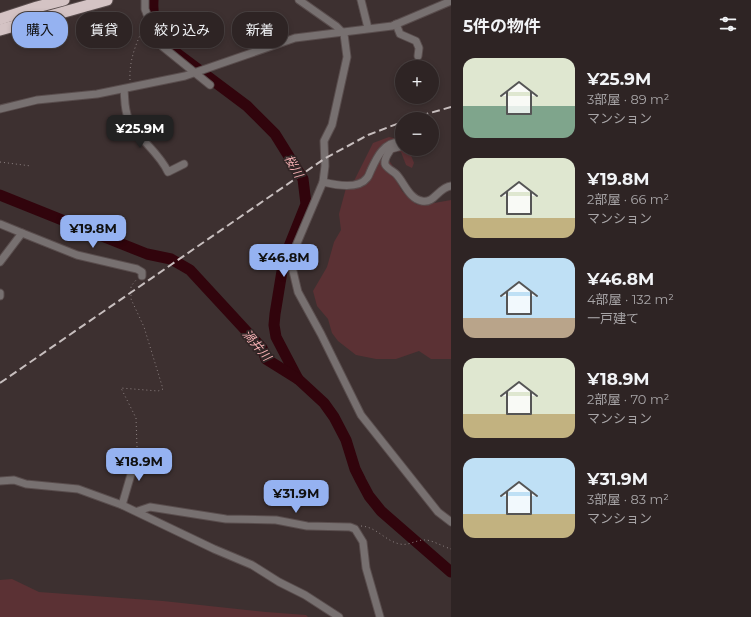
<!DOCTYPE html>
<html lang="ja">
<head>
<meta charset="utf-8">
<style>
	:root { --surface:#2e2424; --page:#3a3031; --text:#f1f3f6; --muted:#a7a4a6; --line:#494141; --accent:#95b2f1 }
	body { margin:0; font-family:Montserrat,"Noto Sans JP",sans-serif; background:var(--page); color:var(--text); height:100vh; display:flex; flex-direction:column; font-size:15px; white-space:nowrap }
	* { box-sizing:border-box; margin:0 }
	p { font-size:13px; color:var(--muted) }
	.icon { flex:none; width:22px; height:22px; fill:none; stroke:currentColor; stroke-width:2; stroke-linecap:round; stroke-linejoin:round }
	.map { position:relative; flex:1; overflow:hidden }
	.side { display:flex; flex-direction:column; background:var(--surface); width:300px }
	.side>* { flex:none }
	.hud { position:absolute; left:12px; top:12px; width:379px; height:36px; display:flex; gap:8px }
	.fabs { position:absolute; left:395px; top:60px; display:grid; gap:8px }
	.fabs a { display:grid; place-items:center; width:44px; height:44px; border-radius:50%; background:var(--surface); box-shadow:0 2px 6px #0003,0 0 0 1px var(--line); font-size:20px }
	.price { position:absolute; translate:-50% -34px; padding:0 9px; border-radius:8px; background:var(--accent); color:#111; font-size:13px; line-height:26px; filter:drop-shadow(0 1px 2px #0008) }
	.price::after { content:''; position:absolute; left:50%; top:24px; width:12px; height:9px; margin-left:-6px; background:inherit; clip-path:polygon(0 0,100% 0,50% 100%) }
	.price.selected { background:#222; color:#fff }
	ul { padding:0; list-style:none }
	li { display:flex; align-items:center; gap:12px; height:100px; padding:0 12px }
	li span { display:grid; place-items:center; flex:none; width:112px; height:80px; border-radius:12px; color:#555 }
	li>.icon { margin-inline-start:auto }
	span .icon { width:48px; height:48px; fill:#fffc; stroke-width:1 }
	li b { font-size:17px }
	h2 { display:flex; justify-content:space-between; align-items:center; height:48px; padding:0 12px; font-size:17px }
	.chip { padding:0 14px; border-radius:16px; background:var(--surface); box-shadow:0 2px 6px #0003,0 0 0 1px var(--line); font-size:14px; line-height:36px }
	.chip.selected { background:var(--accent); color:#111 }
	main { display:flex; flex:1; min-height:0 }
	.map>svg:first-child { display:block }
	.green { fill:#5b3134 }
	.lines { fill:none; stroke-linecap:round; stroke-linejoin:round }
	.river { stroke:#31040c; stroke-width:11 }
	.minor-casing { stroke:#594d4d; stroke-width:9 }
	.highway-casing { stroke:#594d4d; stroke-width:13 }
	.path { stroke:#8d8282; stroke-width:1; stroke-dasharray:1 3; stroke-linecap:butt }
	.minor { stroke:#777070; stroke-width:7 }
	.highway { stroke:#d4c3c4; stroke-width:11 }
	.rail { stroke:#c7bebe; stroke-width:2; stroke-dasharray:8 4; stroke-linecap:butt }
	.labels { text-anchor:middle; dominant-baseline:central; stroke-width:3.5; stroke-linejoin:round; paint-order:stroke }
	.water-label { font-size:12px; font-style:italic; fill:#f5b0b3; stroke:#322626 }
</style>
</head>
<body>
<main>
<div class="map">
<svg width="451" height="617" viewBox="0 0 451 617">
	<rect width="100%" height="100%" fill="#3d3030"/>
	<!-- green -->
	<g class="green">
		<path d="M389,137L398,139L402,138V149H412L409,150L414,163L412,168L406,165L401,152L397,151L390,154L388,159L395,169L397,182L402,191L416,204L423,205L451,200V359H431L419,351L396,359H376L356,355L338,341L332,333L328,319L317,306L313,291L327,267L334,242L341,230L339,214L346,188L353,183L373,143Z"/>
		<path d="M12,579L39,592L163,601L266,612L306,615L308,617H0V580Z"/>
	</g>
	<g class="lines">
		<!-- river -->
		<g class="river">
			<path d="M153,0C152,18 155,32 167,46L247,106L275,134L303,179L306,204L284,259L275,314L274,325L276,337L298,379"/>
			<path d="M0,195L147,254L171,259L190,270L262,348L266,359L298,379L324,403L334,417L346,440L355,469L361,481L369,496L381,511L451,572"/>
		</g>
		<!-- minor casing -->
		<g class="minor-casing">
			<g id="minor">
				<path d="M145,0V9L155,36L163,47L210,85"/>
				<path d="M299,0L336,26L344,34L347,57L332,125L324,141L325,166L323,182L295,248L292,267L298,292L321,334L361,415L438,512L451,522"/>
				<path d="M361,0L368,28"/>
				<path d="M396,24L400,34L416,41L419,48L418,56"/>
				<path d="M124,89C125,99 124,110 129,120C138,139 159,152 168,172L184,164"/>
				<path d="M0,109L37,100L97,94L185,76L295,38L392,26L451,1"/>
				<path d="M402,146L391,149C388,154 384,158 385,164C386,168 393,171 396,174C404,182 409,199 422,201C434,204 439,187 451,186"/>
				<path d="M323,182C335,185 358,190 367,178C369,176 370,172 371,170C377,157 384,142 400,142"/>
				<path d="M0,224L22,233L0,262"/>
				<path d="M22,233L77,255L137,269L142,272V276"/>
				<path d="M0,293V296"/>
				<path d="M0,481L14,480L26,484L78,489L122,505L214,549L252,565L279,582L305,595L339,617"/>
				<path d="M122,505L137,454"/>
				<path d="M138,511L150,507L226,519L276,520L307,526L350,527L355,529L363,542L366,568L380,617"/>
			</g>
		</g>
		<!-- highway casing -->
		<g class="highway-casing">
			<g id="highway">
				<path d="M0,19L37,7L64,0"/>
				<path d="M0,30L107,0"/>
			</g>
		</g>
		<!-- path -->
		<g class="path">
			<path d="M419,63L420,67"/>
			<path d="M130,80C129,60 136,44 144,26"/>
			<path d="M0,162L31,166"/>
			<path d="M137,447L136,418L121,388L158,391L163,389L144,327L131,299V286L137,279"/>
			<path d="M361,526C377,527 385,541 400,544C408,546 416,540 424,540C430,539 444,547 451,549"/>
		</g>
		<!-- minor -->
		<use href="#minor" class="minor"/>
		<!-- highway -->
		<use href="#highway" class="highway"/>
		<!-- rail -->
		<g class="rail">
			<path d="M409,119L451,107"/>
			<path d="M0,383L324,159L368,135L402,122"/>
		</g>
	</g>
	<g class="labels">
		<!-- water labels -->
		<g class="water-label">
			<text transform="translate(294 166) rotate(60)">桜川</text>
			<text transform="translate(257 345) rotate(50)">渦井川</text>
		</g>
	</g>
</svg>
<div class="fabs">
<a>+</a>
<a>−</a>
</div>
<b class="price selected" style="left:140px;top:149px">¥25.9M</b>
<b class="price" style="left:93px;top:249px">¥19.8M</b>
<b class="price" style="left:284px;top:278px">¥46.8M</b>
<b class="price" style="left:139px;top:482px">¥18.9M</b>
<b class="price" style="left:296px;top:514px">¥31.9M</b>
<div class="hud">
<a class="chip selected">購入</a>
<a class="chip">賃貸</a>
<a class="chip">絞り込み</a>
<a class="chip">新着</a>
</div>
</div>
<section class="side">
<h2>5件の物件<svg class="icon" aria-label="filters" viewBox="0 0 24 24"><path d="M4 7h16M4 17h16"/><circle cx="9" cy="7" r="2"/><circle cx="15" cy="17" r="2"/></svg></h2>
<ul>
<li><span style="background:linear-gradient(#dfe7d0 60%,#7fa58c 0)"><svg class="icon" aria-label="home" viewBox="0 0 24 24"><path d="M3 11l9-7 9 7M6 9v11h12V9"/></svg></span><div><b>¥25.9M</b><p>3部屋 · 89 m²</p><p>マンション</p></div></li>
<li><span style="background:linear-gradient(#dfe7d0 75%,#c2b280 0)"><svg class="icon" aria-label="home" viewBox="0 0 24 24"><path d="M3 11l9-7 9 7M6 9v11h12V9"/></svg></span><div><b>¥19.8M</b><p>2部屋 · 66 m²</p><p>マンション</p></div></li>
<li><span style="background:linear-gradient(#bfe0f5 75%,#b9a48a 0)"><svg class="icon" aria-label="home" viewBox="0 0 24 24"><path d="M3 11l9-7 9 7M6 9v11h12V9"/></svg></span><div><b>¥46.8M</b><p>4部屋 · 132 m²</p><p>一戸建て</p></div></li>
<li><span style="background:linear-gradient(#dfe7d0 70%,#c2b280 0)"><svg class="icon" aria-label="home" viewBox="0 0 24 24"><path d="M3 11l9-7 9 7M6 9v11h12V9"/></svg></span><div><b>¥18.9M</b><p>2部屋 · 70 m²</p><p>マンション</p></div></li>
<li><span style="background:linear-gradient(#bfe0f5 70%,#c2b280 0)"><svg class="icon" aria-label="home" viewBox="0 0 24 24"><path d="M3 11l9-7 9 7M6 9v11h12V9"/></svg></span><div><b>¥31.9M</b><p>3部屋 · 83 m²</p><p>マンション</p></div></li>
</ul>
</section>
</main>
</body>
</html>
